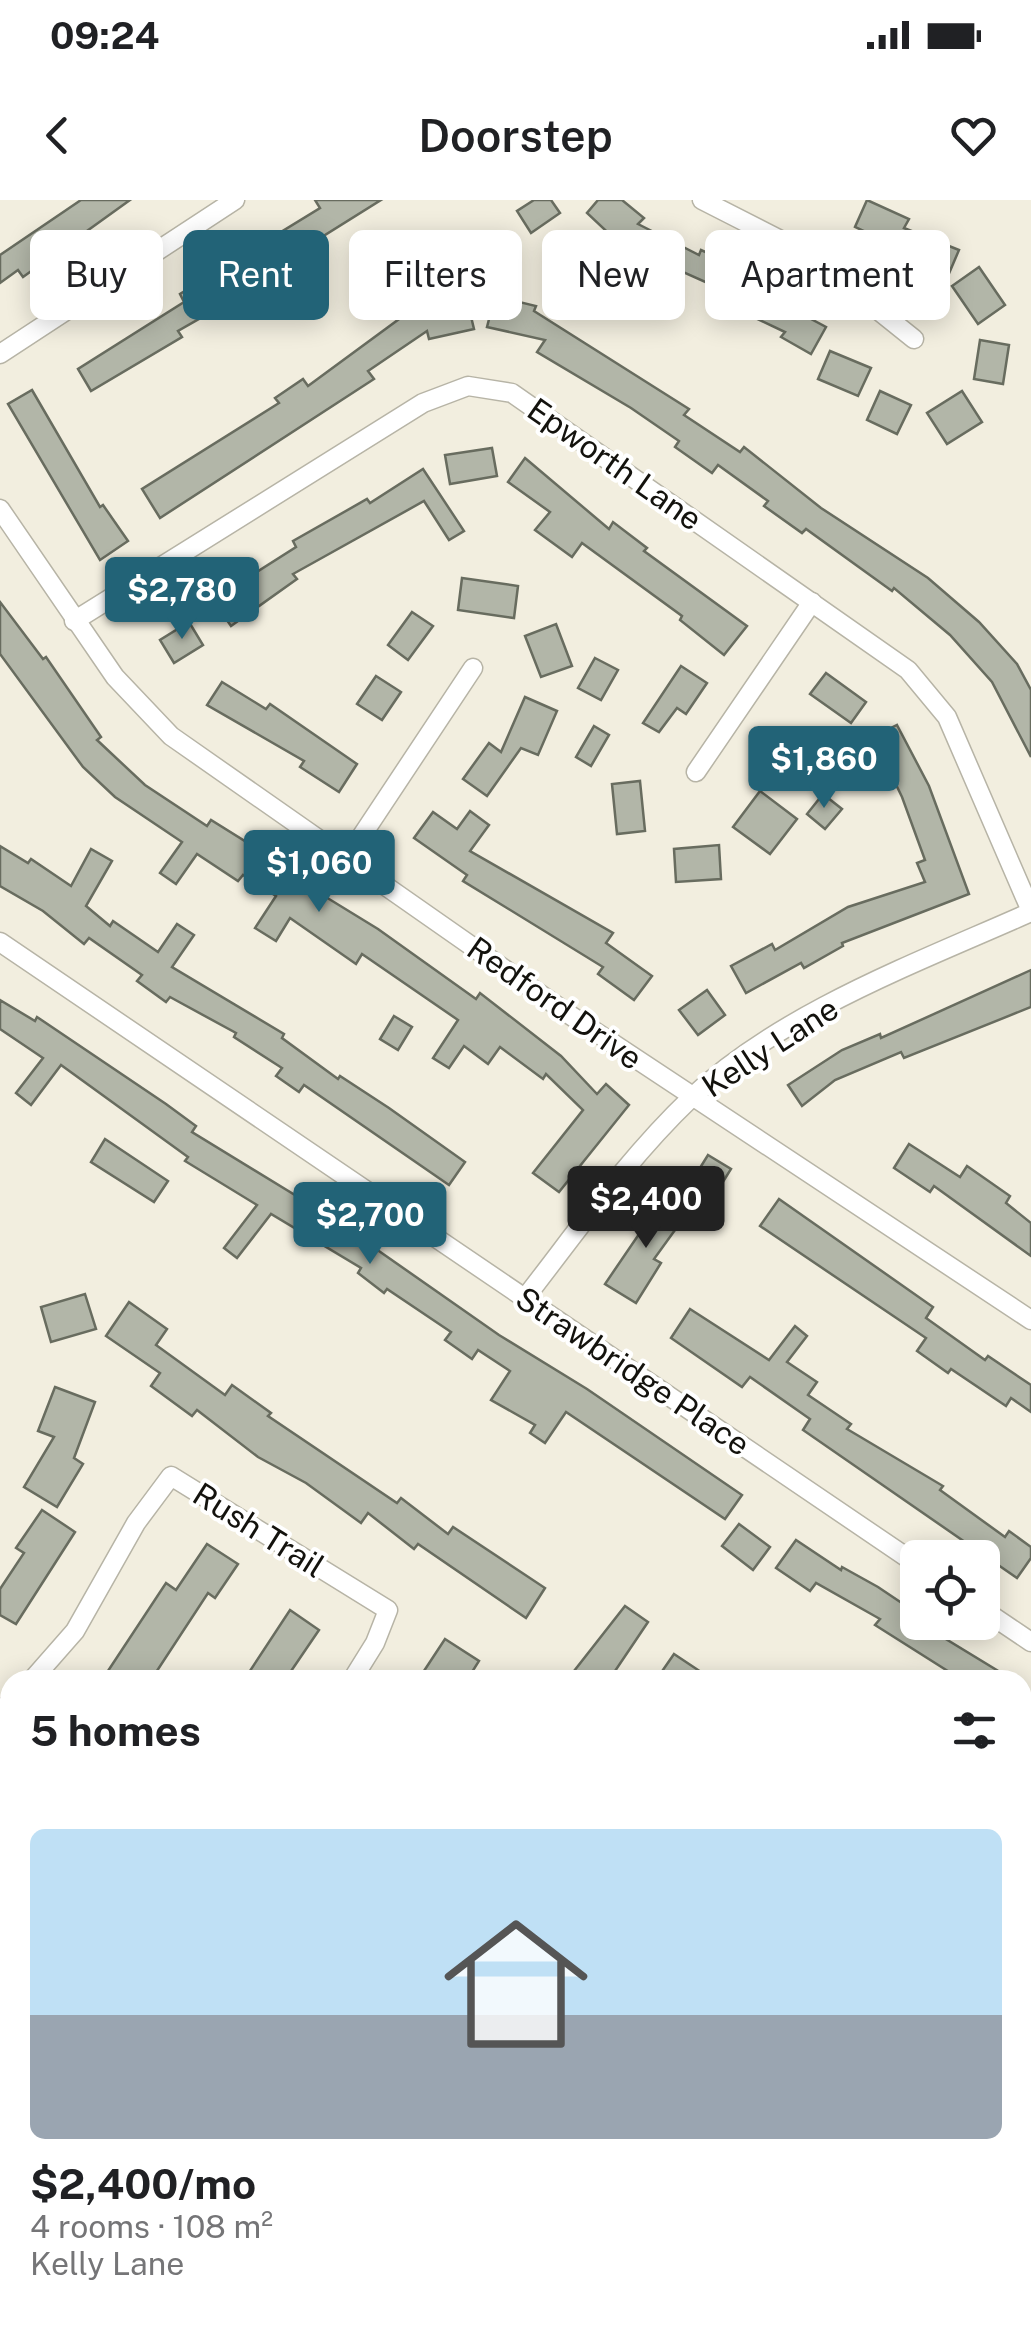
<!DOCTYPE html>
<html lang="en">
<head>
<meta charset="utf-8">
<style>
	:root { --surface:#fff; --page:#f6f6f6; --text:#202124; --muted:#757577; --accent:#226377 }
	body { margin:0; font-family:"Public Sans",sans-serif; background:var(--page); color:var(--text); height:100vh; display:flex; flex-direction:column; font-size:38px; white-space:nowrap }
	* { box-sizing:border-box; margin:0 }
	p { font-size:32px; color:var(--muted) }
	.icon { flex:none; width:55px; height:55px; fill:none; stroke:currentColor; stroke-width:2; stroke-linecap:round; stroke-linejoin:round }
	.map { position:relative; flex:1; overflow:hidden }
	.drawer { position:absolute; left:0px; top:1470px; width:1032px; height:670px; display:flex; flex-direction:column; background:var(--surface); border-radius:30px 30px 0 0; box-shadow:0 5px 25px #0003 }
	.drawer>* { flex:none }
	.guide { position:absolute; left:30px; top:30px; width:972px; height:90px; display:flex; gap:20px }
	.fabs { position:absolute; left:900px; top:1340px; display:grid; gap:20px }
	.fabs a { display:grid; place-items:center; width:100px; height:100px; border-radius:15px; background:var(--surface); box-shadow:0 5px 25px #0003; font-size:50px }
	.price { position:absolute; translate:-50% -85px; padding:0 22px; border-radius:10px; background:var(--accent); color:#fff; font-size:32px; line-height:65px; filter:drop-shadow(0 2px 5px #0008) }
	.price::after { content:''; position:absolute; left:50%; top:60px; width:30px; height:22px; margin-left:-15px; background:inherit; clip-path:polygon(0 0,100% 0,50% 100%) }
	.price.current { background:#222; color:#fff }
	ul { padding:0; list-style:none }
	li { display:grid; align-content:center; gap:20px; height:530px; padding:0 30px }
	li span { display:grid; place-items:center; height:310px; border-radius:15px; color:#555 }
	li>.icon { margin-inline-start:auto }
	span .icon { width:180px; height:180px; fill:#fffc; stroke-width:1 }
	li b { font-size:42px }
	h2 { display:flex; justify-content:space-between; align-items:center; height:120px; padding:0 30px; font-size:42px }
	.chip { padding:0 35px; border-radius:15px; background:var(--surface); box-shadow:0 5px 25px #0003; font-size:35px; line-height:90px }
	.chip.current { background:var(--accent); color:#fff }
	.status { display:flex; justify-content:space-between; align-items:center; height:70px; padding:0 50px; background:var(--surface); direction:ltr }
	.status svg { height:28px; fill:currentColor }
	header { display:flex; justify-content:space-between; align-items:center; height:130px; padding:0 30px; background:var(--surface); font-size:45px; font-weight:600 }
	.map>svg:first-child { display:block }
	.building { fill:#b2b6a8; stroke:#686c5f; stroke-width:2.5 }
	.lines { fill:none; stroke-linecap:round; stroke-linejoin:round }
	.street-casing { stroke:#b7b4a6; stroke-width:21 }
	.secondary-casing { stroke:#b7b4a6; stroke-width:26 }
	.street { stroke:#fff; stroke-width:18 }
	.secondary { stroke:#f4e4d0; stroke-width:22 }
	.labels { text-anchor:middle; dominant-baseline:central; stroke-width:8; stroke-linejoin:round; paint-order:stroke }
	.street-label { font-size:32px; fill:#13120d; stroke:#fff }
</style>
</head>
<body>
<div class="status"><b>09:24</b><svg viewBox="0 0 49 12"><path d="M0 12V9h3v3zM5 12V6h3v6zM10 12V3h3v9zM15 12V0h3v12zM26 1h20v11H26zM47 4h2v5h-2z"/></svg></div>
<header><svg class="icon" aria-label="back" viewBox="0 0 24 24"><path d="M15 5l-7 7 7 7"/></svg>Doorstep<svg class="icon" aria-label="heart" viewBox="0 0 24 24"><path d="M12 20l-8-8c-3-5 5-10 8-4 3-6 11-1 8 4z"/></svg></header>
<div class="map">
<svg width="1031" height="2140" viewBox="0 0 1031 2140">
	<rect width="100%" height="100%" fill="#f2eedf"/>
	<!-- building -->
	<g class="building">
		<path d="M81,0H130L23,77L18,70L0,83V55Z"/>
		<path d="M315,0H381L322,37L326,43L282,72L285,77L248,101L243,94L178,131L182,137L91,191L78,169L184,102L180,94L320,8Z"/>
		<path d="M534,0H551L560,13L531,33L517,11Z"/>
		<path d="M598,0H622L644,18L638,24L699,55L701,50L743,69L738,80L826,127L811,154L781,137L785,132L734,108L739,97L681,71L676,79L636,59L587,13Z"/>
		<path d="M867,0L909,19L904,28L959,50L947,78L904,60L908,52L855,27Z"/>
		<path d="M979,67L1005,105L978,124L952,86Z"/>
		<path d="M495,96L536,106L534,111L689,209L684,215L740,252L744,247L821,308L928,378L979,422L1017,464L1031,490V557L992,482L950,435L894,388L892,391L806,329L802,333L764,306L768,301L718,265L712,273L675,247L679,241L631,208L537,152L545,140L487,127Z"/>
		<path d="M467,100L474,129L429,139L427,131L368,171L374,179L160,318L142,289L279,203L275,198L303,179L308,186L406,114Z"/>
		<path d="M980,140L1009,145L1003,184L974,179Z"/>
		<path d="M830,151L871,168L858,196L818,179Z"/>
		<path d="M32,190L100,307L103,305L128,341L100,360L8,204Z"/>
		<path d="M880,191L911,205L897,234L867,220Z"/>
		<path d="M962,191L982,222L947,244L927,213Z"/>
		<path d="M492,248L497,276L450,284L445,255Z"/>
		<path d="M525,258L609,329L613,322L647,348L644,351L747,426L724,455L680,420L682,416L582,343L572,357L535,330L550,312L508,282Z"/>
		<path d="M423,269L464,331L449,340L424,301L293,374L297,379L231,426L213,400L296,347L293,341L367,299L370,303Z"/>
		<path d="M462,378L518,386L514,418L458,410Z"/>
		<path d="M0,402L43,459L46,457L101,537L97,540L145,585L207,626L211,620L288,668L285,672L378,729L476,799L480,793L561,856L597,894L606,884L629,905L559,992L533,973L583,910L546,874L543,879L500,847L488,864L464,846L449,868L433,858L458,820L362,754L356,764L290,718L276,741L255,728L276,696L243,675L238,681L197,654L176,684L160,673L182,642L115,597L83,567L0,454Z"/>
		<path d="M412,412L433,426L408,460L388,445Z"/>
		<path d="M189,422L203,445L174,463L160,440Z"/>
		<path d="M556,424L572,466L541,477L525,436Z"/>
		<path d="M595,458L618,470L601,500L578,488Z"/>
		<path d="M681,466L707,483L686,514L677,508L659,532L643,523Z"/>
		<path d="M826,473L866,502L851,523L810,494Z"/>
		<path d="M376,476L401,492L382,520L357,504Z"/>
		<path d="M222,482L266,509L270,504L357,564L339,592L300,567L304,561L207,505Z"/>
		<path d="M525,497L557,511L538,555L521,548L487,596L463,579L489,543L501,552Z"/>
		<path d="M897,525L929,586L969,694L842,743L843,746L804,768L801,763L746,793L731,766L772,744L775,750L848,707L925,682L917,663L925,660L902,597L873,537Z"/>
		<path d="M594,526L609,535L591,566L576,557Z"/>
		<path d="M780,534L806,553L784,583L758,564Z"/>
		<path d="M640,581L645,631L617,634L612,584Z"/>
		<path d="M760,591L797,619L770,654L733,627Z"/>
		<path d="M823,594L842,609L825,629L807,614Z"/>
		<path d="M470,611L489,625L470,651L613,733L606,743L652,776L634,800L598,774L603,767L463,681L467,675L414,638L433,612L457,629Z"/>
		<path d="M719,645L721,679L676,682L674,649Z"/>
		<path d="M0,646L28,663L31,659L71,686L91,649L112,661L86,706L110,726L113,721L158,752L177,724L194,735L172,767L284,834L282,838L338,879L340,876L389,908L465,962L449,985L304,885L299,892L276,876L282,868L234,837L236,833L170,797L166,802L137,781L142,775L89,738L84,744L43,711L0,686Z"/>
		<path d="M1031,770V807L904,858L901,852L835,880L802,906L788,885L842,850L880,834L881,838Z"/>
		<path d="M707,790L725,815L698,835L679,810Z"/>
		<path d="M0,800L35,821L37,817L166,904L196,926L192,932L326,1014L499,1135L587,1189L742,1295L725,1319L566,1212L545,1243L530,1233L535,1225L491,1200L510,1171L478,1150L472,1159L445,1140L451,1132L387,1089L384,1093L358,1073L361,1068L271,1014L237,1058L224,1048L257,1005L185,961L188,957L61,865L31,905L16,893L43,858L0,829Z"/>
		<path d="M394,816L412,827L398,850L380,839Z"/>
		<path d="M105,939L168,981L154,1002L91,962Z"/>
		<path d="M909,944L960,977L967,966L1010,996L1006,1003L1031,1023V1056L934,986L930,992L894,968Z"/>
		<path d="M708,955L731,969L708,1006L685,992Z"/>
		<path d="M665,996L688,1012L654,1059L661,1063L636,1103L605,1084Z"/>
		<path d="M779,999L933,1107L926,1118L985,1160L988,1156L1031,1185V1212L1011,1198L1006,1206L951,1169L948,1173L917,1151L926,1138L760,1026Z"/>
		<path d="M85,1094L96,1129L51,1142L41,1107Z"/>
		<path d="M129,1102L167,1129L156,1145L225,1195L232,1185L271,1213L268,1216L397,1303L401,1298L448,1334L453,1327L545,1388L526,1418L418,1344L414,1349L368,1313L361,1323L306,1283L258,1257L197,1210L192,1216L151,1186L160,1173L106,1136Z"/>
		<path d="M690,1109L769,1160L795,1126L807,1136L787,1162L817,1182L808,1195L851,1224L847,1229L943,1286L940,1290L1005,1337L1009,1331L1031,1347V1358L1017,1378L803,1230L810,1219L750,1177L742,1187L671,1138Z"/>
		<path d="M55,1187L95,1202L74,1258L83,1264L57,1307L24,1287L54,1237L38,1231Z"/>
		<path d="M42,1310L75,1332L16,1424L0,1415V1389L24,1353L16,1348Z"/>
		<path d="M739,1324L770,1347L753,1370L722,1346Z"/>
		<path d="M796,1340L841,1370L842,1367L878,1387L918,1414V1422L1013,1480H962L875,1425L880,1419L816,1383L810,1391L776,1368Z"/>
		<path d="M207,1344L238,1364L215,1398L208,1393L151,1480H102L166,1383L176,1390Z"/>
		<path d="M625,1406L648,1422L609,1480H567Z"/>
		<path d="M290,1410L319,1430L285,1480H244Z"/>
		<path d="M445,1439L479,1461L467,1480H418Z"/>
		<path d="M674,1454L713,1480H656Z"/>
	</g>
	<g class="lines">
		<!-- street casing -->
		<g class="street-casing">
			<g id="street">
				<path d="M702,0L808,54L914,139"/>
				<path d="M0,154L235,0"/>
				<path d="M0,309L115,477L171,536L570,815L1031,1120"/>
				<path d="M74,421L423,203L468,186L512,193L908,470L947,517L1031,711"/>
				<path d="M696,572L812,402"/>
				<path d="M347,658L473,468"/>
				<path d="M0,742L918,1365"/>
				<path d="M525,1098C578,1030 628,958 691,898C780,813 919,762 1031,712"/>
				<path d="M982,1409L1031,1442"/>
				<path d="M32,1480L75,1431L136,1323L171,1276L388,1410L375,1443L352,1480"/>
				<path d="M0,1509L10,1504"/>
				<path d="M0,1647L10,1660"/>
				<path d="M1022,1810L1031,1816"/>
				<path d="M0,1895L10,1891"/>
				<path d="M679,2140L682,2130"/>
			</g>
		</g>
		<!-- secondary casing -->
		<g class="secondary-casing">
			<g id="secondary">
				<path d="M0,2076L10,2072"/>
				<path d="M786,2130L811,2140"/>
			</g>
		</g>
		<!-- street -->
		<use href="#street" class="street"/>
		<!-- secondary -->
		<use href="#secondary" class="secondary"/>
	</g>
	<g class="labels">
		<!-- street labels -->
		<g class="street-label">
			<text transform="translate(615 264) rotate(35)">Epworth Lane</text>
			<text transform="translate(555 803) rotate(35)">Redford Drive</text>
			<text transform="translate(770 847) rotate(-33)">Kelly Lane</text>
			<text transform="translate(633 1171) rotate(34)">Strawbridge Place</text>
			<text transform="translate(259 1330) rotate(32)">Rush Trail</text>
		</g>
	</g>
</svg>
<div class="fabs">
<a><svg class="icon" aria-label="locate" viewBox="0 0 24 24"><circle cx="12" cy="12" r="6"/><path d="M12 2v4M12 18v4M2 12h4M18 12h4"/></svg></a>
</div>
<b class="price" style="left:182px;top:442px">$2,780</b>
<b class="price" style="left:824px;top:611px">$1,860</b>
<b class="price" style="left:319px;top:715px">$1,060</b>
<b class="price current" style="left:646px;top:1051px">$2,400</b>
<b class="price" style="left:370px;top:1067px">$2,700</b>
<div class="guide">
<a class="chip">Buy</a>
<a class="chip current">Rent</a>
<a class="chip">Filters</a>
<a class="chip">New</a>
<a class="chip">Apartment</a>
</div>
<section class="drawer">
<h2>5 homes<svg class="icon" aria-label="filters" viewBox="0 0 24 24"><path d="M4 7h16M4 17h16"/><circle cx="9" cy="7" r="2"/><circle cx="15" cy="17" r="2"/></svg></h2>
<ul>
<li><span style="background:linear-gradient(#bfe0f5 60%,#9aa5b1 0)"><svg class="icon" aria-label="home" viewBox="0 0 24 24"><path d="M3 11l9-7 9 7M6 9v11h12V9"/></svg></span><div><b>$2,400/mo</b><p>4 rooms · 108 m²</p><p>Kelly Lane</p></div></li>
</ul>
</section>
</div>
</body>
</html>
